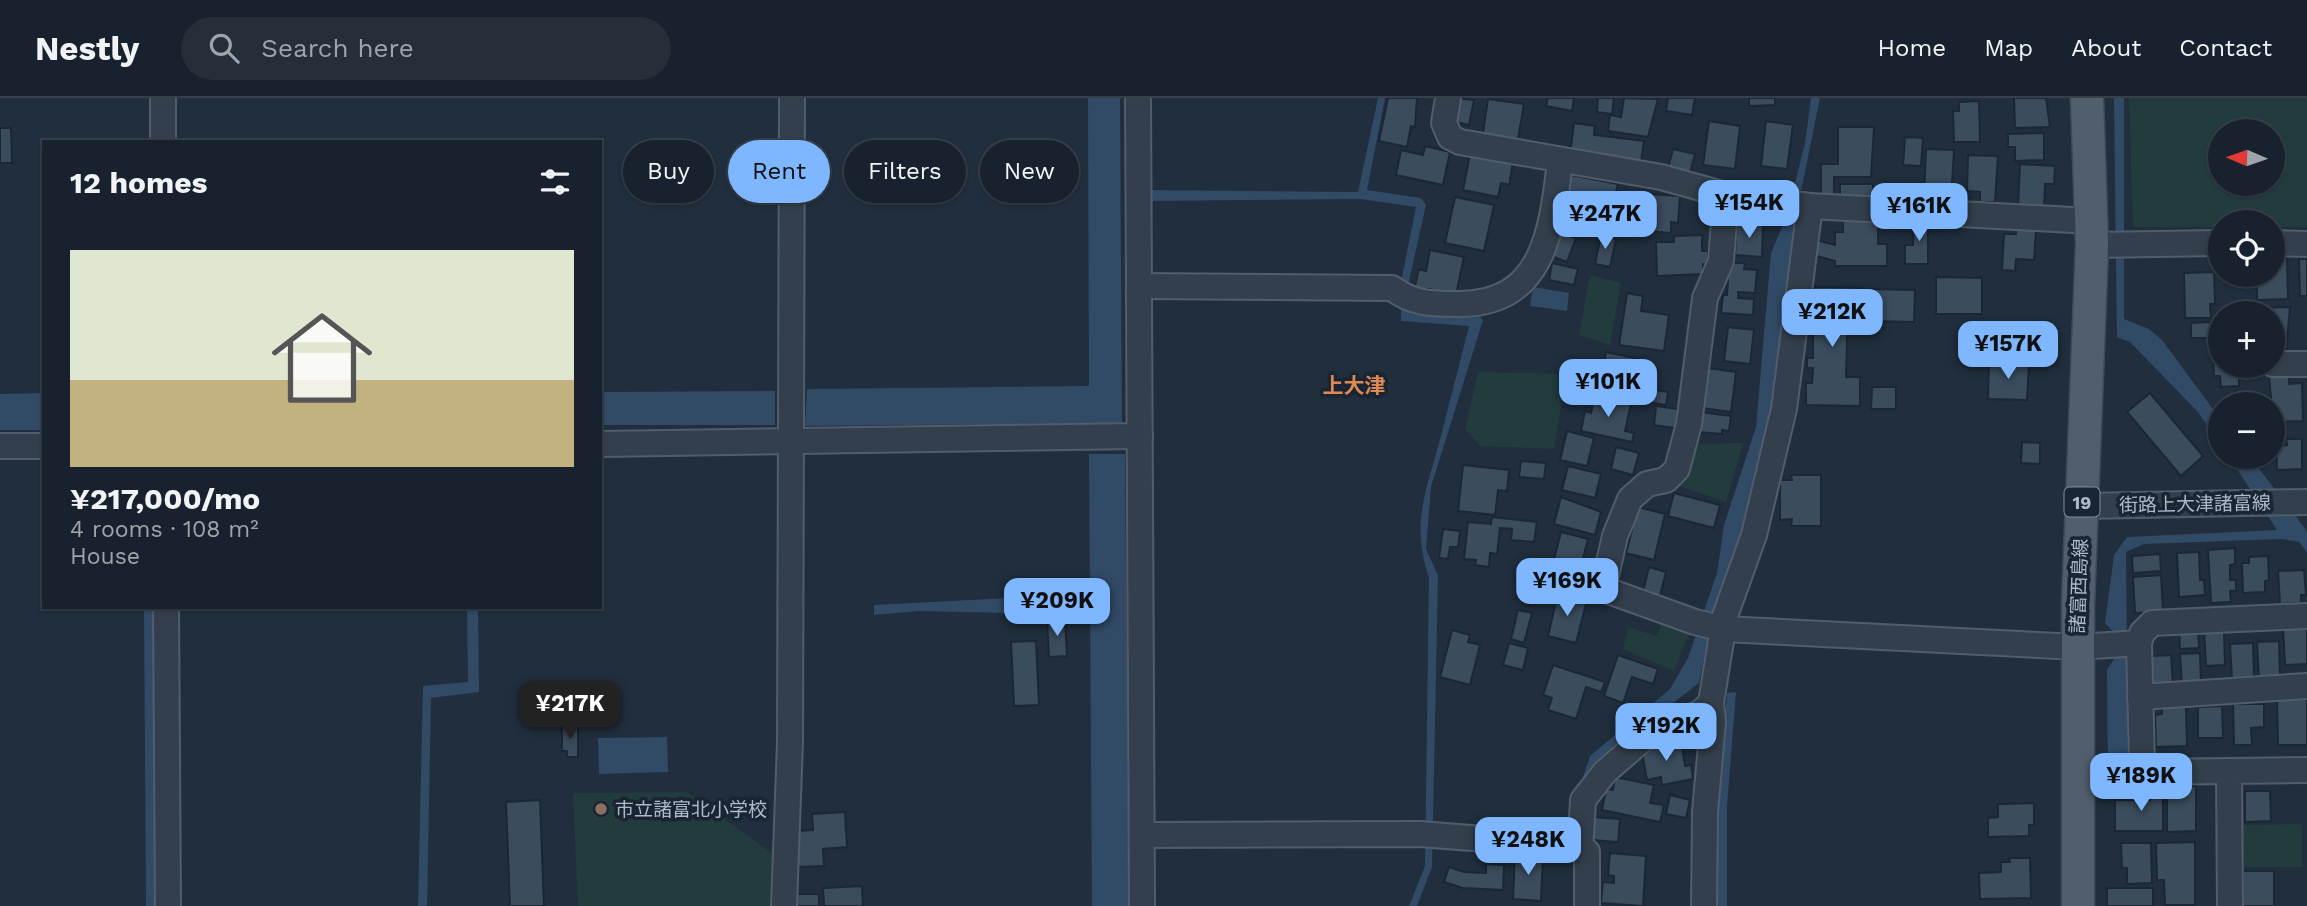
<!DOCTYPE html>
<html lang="en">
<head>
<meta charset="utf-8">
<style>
	:root { --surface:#18222e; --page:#252f3a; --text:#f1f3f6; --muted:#9fa4aa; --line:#363f4a; --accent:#7eb7ff }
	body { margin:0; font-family:"Work Sans","Noto Sans JP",sans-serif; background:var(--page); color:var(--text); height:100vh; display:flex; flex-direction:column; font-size:26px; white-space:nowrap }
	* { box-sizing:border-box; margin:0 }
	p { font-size:23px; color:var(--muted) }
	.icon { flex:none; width:38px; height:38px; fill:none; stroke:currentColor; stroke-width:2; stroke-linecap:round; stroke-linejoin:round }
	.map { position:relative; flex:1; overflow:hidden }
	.sheet { position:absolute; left:42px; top:42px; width:560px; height:469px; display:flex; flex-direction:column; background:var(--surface); border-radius:0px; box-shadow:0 2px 5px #0004,0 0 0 2px var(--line) }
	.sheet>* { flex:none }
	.top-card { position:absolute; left:623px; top:42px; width:665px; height:63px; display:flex; gap:14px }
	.needle { width:46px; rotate:272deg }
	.tools { position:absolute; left:2208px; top:21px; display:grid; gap:14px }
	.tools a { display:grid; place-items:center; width:77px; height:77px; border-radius:50%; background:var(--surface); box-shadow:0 2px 5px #0004,0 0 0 2px var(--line); font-size:35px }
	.price { position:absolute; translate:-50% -60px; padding:0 16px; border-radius:14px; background:var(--accent); color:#111; font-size:23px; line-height:46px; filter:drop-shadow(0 2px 4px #0008) }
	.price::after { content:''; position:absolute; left:50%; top:42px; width:21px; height:16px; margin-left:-10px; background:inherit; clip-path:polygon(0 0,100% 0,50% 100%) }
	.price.current { background:#222; color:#fff }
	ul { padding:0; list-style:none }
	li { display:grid; align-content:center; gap:14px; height:371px; padding:0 28px }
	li+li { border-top:2px solid var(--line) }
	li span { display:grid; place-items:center; height:217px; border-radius:0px; color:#555 }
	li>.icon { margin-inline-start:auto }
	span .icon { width:126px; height:126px; fill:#fffc; stroke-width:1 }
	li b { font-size:30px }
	h2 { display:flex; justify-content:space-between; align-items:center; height:84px; padding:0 28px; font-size:30px }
	.tag { padding:0 24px; border-radius:32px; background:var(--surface); box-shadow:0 2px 5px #0004,0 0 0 2px var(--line); font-size:24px; line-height:63px }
	.tag.current { background:var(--accent); color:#111 }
	header { display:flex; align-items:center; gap:42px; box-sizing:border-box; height:98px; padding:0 35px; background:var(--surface); border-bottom:2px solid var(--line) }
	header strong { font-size:33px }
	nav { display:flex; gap:38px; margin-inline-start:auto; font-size:24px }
	.search { width:490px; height:63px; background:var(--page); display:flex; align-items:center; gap:18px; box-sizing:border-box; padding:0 24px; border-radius:38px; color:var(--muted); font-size:26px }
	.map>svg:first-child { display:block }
	.green { fill:#223c3e; fill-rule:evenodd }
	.water { fill:#314a66 }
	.building { fill:#3b4c5d; stroke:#1b2734; stroke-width:2 }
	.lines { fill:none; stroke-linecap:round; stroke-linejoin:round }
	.minor-casing { stroke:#525d6b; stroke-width:28 }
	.major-casing { stroke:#3d4956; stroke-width:35 }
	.minor { stroke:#343f4d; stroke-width:24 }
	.major { stroke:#515f6d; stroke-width:32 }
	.education-dot { fill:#8d6e63; stroke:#192532; stroke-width:2.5 }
	.labels { text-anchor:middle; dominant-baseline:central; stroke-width:7; stroke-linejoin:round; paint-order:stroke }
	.shield { fill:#192532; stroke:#828d9c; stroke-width:2 }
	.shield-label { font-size:18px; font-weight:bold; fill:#afbac9 }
	.street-label { font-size:19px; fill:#afbac9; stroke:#192532 }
	.poi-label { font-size:19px; fill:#afbac9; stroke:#192532; text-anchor:start }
	.neighbourhood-label { font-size:21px; font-weight:bold; fill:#df8853; stroke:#192532 }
</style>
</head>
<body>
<header>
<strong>Nestly</strong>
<div class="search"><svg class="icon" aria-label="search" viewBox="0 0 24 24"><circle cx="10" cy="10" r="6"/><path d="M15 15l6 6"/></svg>Search here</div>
<nav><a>Home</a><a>Map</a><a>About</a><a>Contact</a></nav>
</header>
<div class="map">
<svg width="2307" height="808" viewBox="0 0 2307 808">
	<rect width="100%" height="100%" fill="#202e3d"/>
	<!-- green -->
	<g class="green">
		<path d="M2129,0H2307V129H2273V124H2221V129H2133ZM2221,33H2273V86H2221Z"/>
		<path d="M1590,177L1621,185L1610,247L1579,237Z"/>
		<path d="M1478,274L1566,276L1554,351L1480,348L1465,331Z"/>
		<path d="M1743,345L1726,404L1679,388L1695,346Z"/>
		<path d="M1662,523L1690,533L1674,573L1623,551L1628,529L1657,538Z"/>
		<path d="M687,694L772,755L770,808H578L573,695Z"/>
		<path d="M2302,726V769H2241V727Z"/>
	</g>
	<!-- water -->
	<g class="water">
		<path d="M1088,0H1120L1122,325L805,328L807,291L1089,288Z"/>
		<path d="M1378,0H1385L1367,92L1421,100L1426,107L1409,183L1410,216L1479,217L1483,222L1431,389L1426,451L1438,477L1432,769L1417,808H1409L1425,768L1429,480C1410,424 1427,391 1441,338C1450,301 1460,265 1469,228L1401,223L1402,179L1416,109L1360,101L1152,103L1151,92L1358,94Z"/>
		<path d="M1811,0H1820L1796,118L1780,283L1747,433L1712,521L1699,585L1596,665L1586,686L1581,685L1590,658L1670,591L1688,560L1717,475L1724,427L1756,329L1771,155L1787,117L1805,45Z"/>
		<path d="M2114,0H2124V221L2149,231L2162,242L2221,322V347L2197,313L2130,244L2117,239Z"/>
		<path d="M1533,189L1569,195L1567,213L1530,208Z"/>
		<path d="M775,293V327H600V294Z"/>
		<path d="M44,295V332H0V296Z"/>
		<path d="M1089,356H1125L1129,808H1092Z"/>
		<path d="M2229,359H2250L2307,433V454L2299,444L2282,441L2144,446L2126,454L2128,680L2108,682L2107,572L2116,558V537L2105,525L2114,457L2127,439L2277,432Z"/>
		<path d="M1066,497L1070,509L1005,515L919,513L874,517V507Z"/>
		<path d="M144,509H153L155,808H146Z"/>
		<path d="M467,509H478L479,594L431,600L427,808H418L423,588L468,584Z"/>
		<path d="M1736,594L1727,709V808H1718V711L1727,595Z"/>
		<path d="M667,639L668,674L599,676L598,640Z"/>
	</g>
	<!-- building -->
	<g class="building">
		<path d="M1388,0H1417L1415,29L1411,28L1407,49L1379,43Z"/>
		<path d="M1456,0L1474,2L1469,27L1451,23Z"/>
		<path d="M1548,0H1574L1572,13L1546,8Z"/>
		<path d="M1598,0H1614L1612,16L1597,14Z"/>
		<path d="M1624,0L1658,1L1648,39L1608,33L1610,17L1621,19Z"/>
		<path d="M1668,0H1695L1692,17L1666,13Z"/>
		<path d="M1749,0H1775V7L1749,8Z"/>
		<path d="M2014,0H2046L2050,29L2015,30Z"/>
		<path d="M1488,1L1524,6L1517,47L1482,41Z"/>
		<path d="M1979,3L1980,44H1954L1953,13H1959V4Z"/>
		<path d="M1709,23L1740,28L1735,71L1703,67Z"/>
		<path d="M1766,23L1793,27L1787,71L1761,68Z"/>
		<path d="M1574,25L1595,28L1594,37L1644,43L1641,64L1570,55Z"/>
		<path d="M1838,29H1874L1871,79H1834V97H1821V66H1838Z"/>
		<path d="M0,30H11L12,65H0Z"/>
		<path d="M2044,35V62L2015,63V49H2008V36Z"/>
		<path d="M1905,39L1923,40L1921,68L1903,67Z"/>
		<path d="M1425,48L1450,54L1443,87L1396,77L1401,52L1423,57Z"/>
		<path d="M1673,51L1695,56L1689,79L1667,74Z"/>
		<path d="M1926,51L1954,52L1951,103L1924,101Z"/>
		<path d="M1470,56L1513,65L1509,87L1501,85L1498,99L1463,92Z"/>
		<path d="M1968,57L1998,58L1995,104H1980V94L1967,93Z"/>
		<path d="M2020,66L2055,68L2054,86H2045L2044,111L2018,110Z"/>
		<path d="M1571,77L1618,86L1613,107L1592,103L1588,121L1594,123L1592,134L1560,128Z"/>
		<rect x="1840" y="86" width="33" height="17"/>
		<path d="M1649,96L1680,98L1678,125L1671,124V135L1646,133Z"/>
		<path d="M1455,99L1494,107L1484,153L1445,145Z"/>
		<path d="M1843,119L1878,124V146H1887V168H1835V163L1813,157L1816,142L1835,147V134H1843Z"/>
		<path d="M1914,119H1928V166H1905V147H1913Z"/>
		<path d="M1737,126L1763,127L1762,159L1735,157Z"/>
		<path d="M2016,130L2036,131L2034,162L2016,161L2015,173L2002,172L2004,136H2016Z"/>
		<path d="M1558,133L1576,140L1567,164L1549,157Z"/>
		<path d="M1601,137L1616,141L1610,169L1595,166Z"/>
		<path d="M1702,137V153H1708V166H1703V176L1657,178L1656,144H1674V138Z"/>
		<path d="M1430,152L1464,159L1456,197L1428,191L1427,195L1414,192L1419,171L1426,173Z"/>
		<path d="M2273,160H2287L2288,201L2257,202V177H2273Z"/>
		<path d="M2299,161H2307V198H2300Z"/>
		<path d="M1552,165L1578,171L1574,187L1549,182Z"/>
		<path d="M1729,165H1745L1744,171L1757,172L1755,195L1738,194V200L1754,201L1753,217L1721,215L1723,197H1727Z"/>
		<path d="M2214,174L2215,206H2210L2211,220H2185L2184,175Z"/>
		<path d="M1936,179L1982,180V216H1936Z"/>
		<path d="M1814,189L1862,190V205H1848L1846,279H1860V308L1806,307V285H1812L1813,270H1807V260H1813V232H1807L1808,222H1814Z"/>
		<path d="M1869,191L1915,192L1914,224L1868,223Z"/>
		<path d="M1627,195L1643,198L1641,213L1669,217L1664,253L1619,247Z"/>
		<path d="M2290,209L2286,254H2273V215H2263V210Z"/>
		<path d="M2210,224L2211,240H2191V225Z"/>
		<path d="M1728,229L1754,232L1750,266L1724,263Z"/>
		<path d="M2221,245V268H2239V288L2221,289L2220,278H2214L2213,246Z"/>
		<path d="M1606,254L1644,262L1637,300L1599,292Z"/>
		<path d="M1989,263L2029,265L2027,302L1988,301Z"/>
		<path d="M1707,270L1736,274L1731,314L1702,310Z"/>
		<path d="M2289,276V286L2302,285L2303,323L2273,324L2269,277Z"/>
		<path d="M1872,289H1896V311H1871Z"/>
		<path d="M1643,290L1668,294L1666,307L1642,303Z"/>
		<path d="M2150,295L2203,358L2181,378L2127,314Z"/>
		<path d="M1595,298L1631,306L1625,333L1634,335L1632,344L1581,333L1585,313L1591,315Z"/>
		<path d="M1656,308L1684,312L1681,331L1654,327Z"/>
		<path d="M1700,314L1731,318L1729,333L1722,332V336L1698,334Z"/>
		<path d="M1567,333L1594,340L1587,368L1560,362Z"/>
		<path d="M2286,341H2302V371L2277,372L2276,348L2287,347Z"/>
		<path d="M2022,344L2040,345V366L2021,365Z"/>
		<path d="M1616,349L1639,355L1633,377L1611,371Z"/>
		<path d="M1521,363L1546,365L1544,381L1519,379Z"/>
		<path d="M1463,367L1509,372L1507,393L1498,392L1495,417L1458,413Z"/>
		<path d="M1568,368L1601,376L1595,400L1562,392Z"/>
		<path d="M1791,377H1821V428H1791L1792,421L1780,422V382H1792Z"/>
		<path d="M1674,395L1720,407L1714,430L1668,418Z"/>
		<path d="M1561,399L1601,414L1595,437L1554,426Z"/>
		<path d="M1638,409L1665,416L1654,462L1626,455Z"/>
		<path d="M1492,419L1537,424L1534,444L1511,442L1512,431L1500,430L1497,456L1490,455L1489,469L1475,467L1476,462L1464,461L1468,424L1491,426Z"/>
		<path d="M1443,431L1460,433L1458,449H1450L1448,461L1439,460Z"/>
		<path d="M1561,434L1588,441L1578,480L1551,473Z"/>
		<path d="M2235,450V466L2230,467V482H2236V493H2230L2231,504L2211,505L2208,452Z"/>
		<path d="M2199,454L2200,482H2204L2205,497L2179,499L2177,455Z"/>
		<path d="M2160,456L2161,473L2133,475L2132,458Z"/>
		<path d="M2268,458L2269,482L2265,483V494L2243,495L2242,465H2249V459Z"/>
		<path d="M1649,469L1666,474L1659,502L1642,498Z"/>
		<path d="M2304,472L2306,497H2301V505L2280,506L2278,473Z"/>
		<path d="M2161,477L2163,514L2135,515L2133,479Z"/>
		<path d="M1558,495L1587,502L1576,545L1548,538Z"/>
		<path d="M1518,512L1532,515L1524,545L1511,541Z"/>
		<path d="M1047,522H1065L1067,558L1049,559Z"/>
		<path d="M2307,528V566L2285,567L2283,529Z"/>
		<path d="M2224,531L2225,567L2206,568L2204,532Z"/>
		<path d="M1452,532L1470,537L1468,544L1480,547L1470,587L1440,579Z"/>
		<path d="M2198,533L2199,550L2180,551L2179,534Z"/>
		<path d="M1036,543L1039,607L1014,608L1011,544Z"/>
		<path d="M2279,543L2280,580L2259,581L2257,544Z"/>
		<path d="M1509,545L1528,550L1523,572L1503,567Z"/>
		<path d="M2253,545L2254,580L2232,582L2230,546Z"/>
		<path d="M2200,555L2201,587L2182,588L2180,556Z"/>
		<path d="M1618,557L1658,571L1653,586L1632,579L1623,605L1604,598Z"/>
		<path d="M2171,557L2173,586L2150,587L2149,558Z"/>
		<path d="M1553,567L1605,584L1601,594L1586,589L1576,621L1548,612L1552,600L1543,597Z"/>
		<path d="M2277,600H2307V647H2278Z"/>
		<path d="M2233,606H2264V629L2251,630L2252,647H2234Z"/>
		<path d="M2222,608L2223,640H2198V609Z"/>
		<path d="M2162,609H2186L2187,648L2156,649L2155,617L2162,616Z"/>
		<path d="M562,628H578V659H567V653H562Z"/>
		<path d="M1681,642L1685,668L1691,667L1693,681L1662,687L1661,679L1647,682L1641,649Z"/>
		<path d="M1615,679L1654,687L1650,705L1664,707L1660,724L1602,712L1606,691L1613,692Z"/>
		<path d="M2163,686V733H2115V702H2150V687Z"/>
		<path d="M2167,688H2196V733L2167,734Z"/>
		<path d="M2245,693H2270L2271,723L2245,724Z"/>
		<path d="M1670,697L1690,702L1686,720L1666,716Z"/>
		<path d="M540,702L544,808H510L506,704Z"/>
		<path d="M2034,705V727H2029V738L1988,739V720L1998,719V706Z"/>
		<path d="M845,714L847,749L823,751L824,768L795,769L794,755L798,754L797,733L813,732L812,716Z"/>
		<path d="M1593,719L1620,721L1618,744L1591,742Z"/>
		<path d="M2195,744V807H2165L2164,782H2157L2156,745Z"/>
		<path d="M2121,745H2151L2152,785L2127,786V770H2122Z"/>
		<path d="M1610,755L1646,758L1643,808L1601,805L1603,784L1614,785V778L1608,777Z"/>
		<path d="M1515,756L1543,757L1541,803L1513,801Z"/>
		<path d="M2009,760H2030L2031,800L1980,801L1979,775L2001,774V764H2010Z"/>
		<path d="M1486,766L1504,767L1503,792L1463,790L1444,784L1449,769L1464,774L1486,775Z"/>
		<rect x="2243" y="773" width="31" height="35"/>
		<path d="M862,788L863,808H824L823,790Z"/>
		<rect x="2107" y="790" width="46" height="18"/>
		<rect x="794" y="796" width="25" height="12"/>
	</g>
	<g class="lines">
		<!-- minor casing -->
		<g class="minor-casing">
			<g id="minor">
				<path d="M163,0V44"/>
				<path d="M1138,0L1142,808"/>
				<path d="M1448,0L1444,25L1450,39L1460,44L1661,79L1726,97"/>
				<path d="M2091,123L1810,108L1726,97L1721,163L1705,200L1689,326L1677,371L1666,382L1647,386L1630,401L1615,438L1603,491L1695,524L1724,531L2078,549L2139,545"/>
				<path d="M2273,145L2307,146"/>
				<path d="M2092,147L2221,145"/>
				<path d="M1139,188L1392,190C1413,206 1432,206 1458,206C1545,207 1552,130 1560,63"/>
				<path d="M2273,266H2307"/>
				<path d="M600,346L1140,338"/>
				<path d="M0,348H44"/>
				<path d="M2082,408L2307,404"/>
				<path d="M166,509L168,808"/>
				<path d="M2140,599L2307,588"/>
				<path d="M2229,673L2151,674L2142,665L2139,545L2142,535L2152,525L2307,518"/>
				<path d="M1142,737L1420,736L1573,748L1581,738L1583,702L1605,674L1651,634L1700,615L1711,605"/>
				<path d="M1577,743L1587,754V808"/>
				<path d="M784,808L790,644L792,0"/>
				<path d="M1704,808L1705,714L1713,624L1711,605L1725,518L1754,437L1784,311L1810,108"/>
				<path d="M2230,808L2229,673L2307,672"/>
			</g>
		</g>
		<!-- major casing -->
		<g class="major-casing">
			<path id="major" d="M2078,808V507L2092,147L2087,0"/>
		</g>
		<!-- minor -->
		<use href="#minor" class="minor"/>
		<!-- major -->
		<use href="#major" class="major"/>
	</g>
	<!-- markers -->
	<circle class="education-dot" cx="601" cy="711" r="7"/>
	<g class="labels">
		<!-- shield labels -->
		<rect class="shield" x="2064.5" y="389.5" width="35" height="29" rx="5"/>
		<g class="shield-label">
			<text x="2082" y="404">19</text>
		</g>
		<!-- street labels -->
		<g class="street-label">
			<text transform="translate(2195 406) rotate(-1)">街路上大津諸富線</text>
			<text transform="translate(2079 488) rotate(-88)">諸富西島線</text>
		</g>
		<!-- poi labels -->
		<g class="poi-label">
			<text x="615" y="711">市立諸富北小学校</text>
		</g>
		<!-- neighbourhood labels -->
		<g class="neighbourhood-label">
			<text x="1354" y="287">上大津</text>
		</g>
	</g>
</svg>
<div class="tools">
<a><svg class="needle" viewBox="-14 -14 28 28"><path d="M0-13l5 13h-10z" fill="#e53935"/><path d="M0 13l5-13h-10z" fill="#9fa4aa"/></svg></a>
<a><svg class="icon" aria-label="locate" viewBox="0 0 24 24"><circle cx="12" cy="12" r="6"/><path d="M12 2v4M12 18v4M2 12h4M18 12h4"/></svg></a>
<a>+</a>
<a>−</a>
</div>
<b class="price" style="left:1749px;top:142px">¥154K</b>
<b class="price" style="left:1919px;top:145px">¥161K</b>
<b class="price" style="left:1605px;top:153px">¥247K</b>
<b class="price" style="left:1832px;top:251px">¥212K</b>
<b class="price" style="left:2008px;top:283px">¥157K</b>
<b class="price" style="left:1608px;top:321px">¥101K</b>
<b class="price" style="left:1567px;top:520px">¥169K</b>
<b class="price" style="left:1057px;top:540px">¥209K</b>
<b class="price current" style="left:570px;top:643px">¥217K</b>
<b class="price" style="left:1666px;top:665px">¥192K</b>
<b class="price" style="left:2141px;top:715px">¥189K</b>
<b class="price" style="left:1528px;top:779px">¥248K</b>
<div class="top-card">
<a class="tag">Buy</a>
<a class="tag current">Rent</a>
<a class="tag">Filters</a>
<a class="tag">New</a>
</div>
<section class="sheet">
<h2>12 homes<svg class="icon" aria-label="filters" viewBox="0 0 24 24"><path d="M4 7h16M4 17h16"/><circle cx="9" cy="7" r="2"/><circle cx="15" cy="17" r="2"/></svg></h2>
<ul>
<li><span style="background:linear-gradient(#dfe7d0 60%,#c2b280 0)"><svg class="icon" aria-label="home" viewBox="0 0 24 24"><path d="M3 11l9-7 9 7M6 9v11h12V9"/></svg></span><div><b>¥217,000/mo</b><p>4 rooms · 108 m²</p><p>House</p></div></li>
</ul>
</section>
</div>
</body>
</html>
